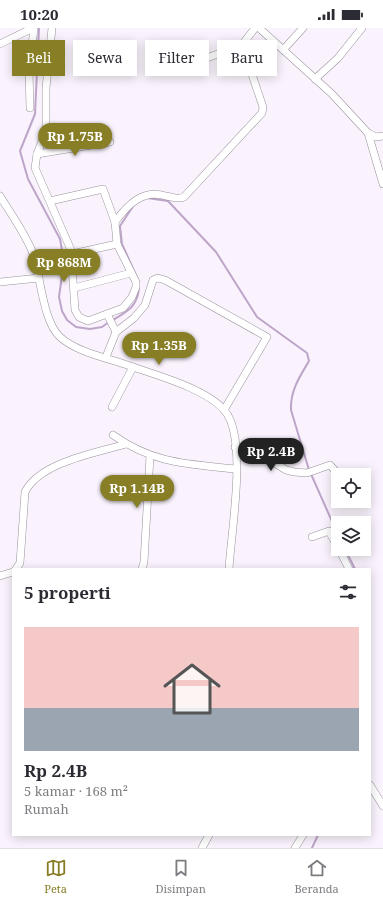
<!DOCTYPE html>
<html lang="id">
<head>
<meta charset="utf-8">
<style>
	:root { --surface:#fff; --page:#f7f7f7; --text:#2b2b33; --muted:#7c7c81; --line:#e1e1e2; --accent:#877e25 }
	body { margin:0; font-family:"Noto Serif",serif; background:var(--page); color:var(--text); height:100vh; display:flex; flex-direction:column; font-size:15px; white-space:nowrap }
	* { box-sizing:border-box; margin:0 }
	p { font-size:13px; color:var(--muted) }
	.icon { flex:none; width:22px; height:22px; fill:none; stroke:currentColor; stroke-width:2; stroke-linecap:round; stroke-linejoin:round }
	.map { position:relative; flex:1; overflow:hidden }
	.side { position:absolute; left:12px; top:540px; width:359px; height:268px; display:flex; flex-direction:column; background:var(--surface); border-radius:0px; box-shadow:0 2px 10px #0003 }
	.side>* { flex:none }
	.hud { position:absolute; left:12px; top:12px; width:359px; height:36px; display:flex; gap:8px }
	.tools { position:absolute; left:331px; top:440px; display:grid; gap:8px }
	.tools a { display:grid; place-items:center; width:40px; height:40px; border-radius:0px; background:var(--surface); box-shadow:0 2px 10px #0003; font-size:20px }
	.price { position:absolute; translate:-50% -34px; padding:0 9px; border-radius:14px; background:var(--accent); color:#fff; font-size:13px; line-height:26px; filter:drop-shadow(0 1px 2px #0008) }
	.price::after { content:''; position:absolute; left:50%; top:24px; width:12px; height:9px; margin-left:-6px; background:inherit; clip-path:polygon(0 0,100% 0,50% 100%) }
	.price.current { background:#222; color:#fff }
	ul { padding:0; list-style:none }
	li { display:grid; align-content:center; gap:8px; height:212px; padding:0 12px }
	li+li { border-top:1px solid var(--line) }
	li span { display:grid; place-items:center; height:124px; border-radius:0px; color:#555 }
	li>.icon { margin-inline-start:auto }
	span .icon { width:72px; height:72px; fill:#fffc; stroke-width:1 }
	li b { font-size:17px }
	h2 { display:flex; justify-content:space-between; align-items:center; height:48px; padding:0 12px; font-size:17px }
	.pill { padding:0 14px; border-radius:0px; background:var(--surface); box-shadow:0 2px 10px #0003; font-size:14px; line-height:36px }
	.pill.current { background:var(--accent); color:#fff }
	.status { display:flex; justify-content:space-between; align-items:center; height:28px; padding:0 20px; background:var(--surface); direction:ltr }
	.status svg { height:11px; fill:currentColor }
	.menu { display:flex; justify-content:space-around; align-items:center; height:56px; border-top:1px solid var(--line); background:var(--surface); font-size:11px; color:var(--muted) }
	.menu a { display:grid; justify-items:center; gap:2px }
	.menu .current { color:var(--accent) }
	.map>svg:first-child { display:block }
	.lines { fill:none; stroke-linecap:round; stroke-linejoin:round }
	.stream { stroke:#bda5c9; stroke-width:2 }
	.minor-casing { stroke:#98929b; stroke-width:8 }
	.minor { stroke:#fff; stroke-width:7 }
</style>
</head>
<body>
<div class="status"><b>10:20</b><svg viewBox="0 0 49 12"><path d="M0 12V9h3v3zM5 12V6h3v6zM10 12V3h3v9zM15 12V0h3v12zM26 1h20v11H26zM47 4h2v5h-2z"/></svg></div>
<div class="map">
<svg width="383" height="820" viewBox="0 0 383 820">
	<rect width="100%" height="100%" fill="#faf3fd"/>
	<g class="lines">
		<!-- stream -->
		<g class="stream">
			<path d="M39,0L35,86L20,123L28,151L60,211L64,233L59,269L62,283L67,292L76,299L90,301L102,299L109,294"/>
			<path d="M147,170L168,173L216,224L257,289L307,325L309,333C300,348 290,363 291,382L309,442"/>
			<path d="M134,177L120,198L122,216L139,254"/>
			<path d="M113,292C128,283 138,278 139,259"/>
			<path d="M311,446L338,507"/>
			<path d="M345,521L355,541"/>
			<path d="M312,820L318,807"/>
		</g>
		<!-- minor casing -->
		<g class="minor-casing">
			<g id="minor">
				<path d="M259,0L332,66L368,105L376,109L383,108"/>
				<path d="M0,16L33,0"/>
				<path d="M283,22L303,0"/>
				<path d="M188,37L242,17"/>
				<path d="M315,51L338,30L362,0"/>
				<path d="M30,80L29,43L34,0"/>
				<path d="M368,105L383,156"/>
				<path d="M37,126L110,114"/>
				<path d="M0,168C11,186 24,204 32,223C41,247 42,292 60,309C78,325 108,330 130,338C156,347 207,361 225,383C248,411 231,504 229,541"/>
				<path d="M50,173L103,161L115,194L117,216L136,254V259L132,269L123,280L88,293L79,289L75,282L71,222L35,140L37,126L46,103V60L52,0"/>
				<path d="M115,194C128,176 143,161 166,168C173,169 178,172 184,169L262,85L263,79L242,17L255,0"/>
				<path d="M72,226L117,216"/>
				<path d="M0,254L39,250"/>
				<path d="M74,260L131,245"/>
				<path d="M107,286L116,304"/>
				<path d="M106,329L116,304L134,290L145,277L153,252L158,250L165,252L267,309L224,382"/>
				<path d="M112,379L133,339"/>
				<path d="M113,407C154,436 188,436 236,441"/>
				<path d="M235,419L259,425L286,442L294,444L307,445L330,437L339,447"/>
				<path d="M312,509L329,503L338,520"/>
				<path d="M339,521L349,541"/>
				<path d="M16,541L20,535L25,464C40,434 96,425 126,416"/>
				<path d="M142,541L144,534L150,428"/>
				<path d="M0,548L13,544"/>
				<path d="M370,757L383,778"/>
				<path d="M202,820L209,807"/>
				<path d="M295,820L303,807"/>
			</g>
		</g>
		<!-- minor -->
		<use href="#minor" class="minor"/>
	</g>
</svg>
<div class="tools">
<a><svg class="icon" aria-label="locate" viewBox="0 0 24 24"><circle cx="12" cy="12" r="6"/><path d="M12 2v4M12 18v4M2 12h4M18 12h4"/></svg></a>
<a><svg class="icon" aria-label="layers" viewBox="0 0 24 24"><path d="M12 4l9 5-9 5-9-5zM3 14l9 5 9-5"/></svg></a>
</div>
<b class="price" style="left:75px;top:129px">Rp 1.75B</b>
<b class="price" style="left:64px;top:255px">Rp 868M</b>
<b class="price" style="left:159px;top:338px">Rp 1.35B</b>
<b class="price current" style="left:271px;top:444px">Rp 2.4B</b>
<b class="price" style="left:137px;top:481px">Rp 1.14B</b>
<div class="hud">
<a class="pill current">Beli</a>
<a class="pill">Sewa</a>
<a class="pill">Filter</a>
<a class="pill">Baru</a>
</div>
<section class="side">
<h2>5 properti<svg class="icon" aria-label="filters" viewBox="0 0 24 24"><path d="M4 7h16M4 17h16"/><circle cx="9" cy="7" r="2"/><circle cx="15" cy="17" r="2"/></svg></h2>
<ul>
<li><span style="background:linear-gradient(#f6c9c9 65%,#9aa5b1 0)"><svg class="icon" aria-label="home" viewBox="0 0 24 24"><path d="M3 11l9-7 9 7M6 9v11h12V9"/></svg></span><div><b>Rp 2.4B</b><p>5 kamar · 168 m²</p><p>Rumah</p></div></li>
</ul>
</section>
</div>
<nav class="menu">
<a class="current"><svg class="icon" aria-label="map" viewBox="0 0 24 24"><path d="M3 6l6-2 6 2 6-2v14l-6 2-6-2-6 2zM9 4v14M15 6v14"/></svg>Peta</a>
<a><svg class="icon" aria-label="saved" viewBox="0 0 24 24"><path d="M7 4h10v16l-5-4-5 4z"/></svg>Disimpan</a>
<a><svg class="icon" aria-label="home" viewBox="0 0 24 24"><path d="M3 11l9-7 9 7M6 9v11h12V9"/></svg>Beranda</a>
</nav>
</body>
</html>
